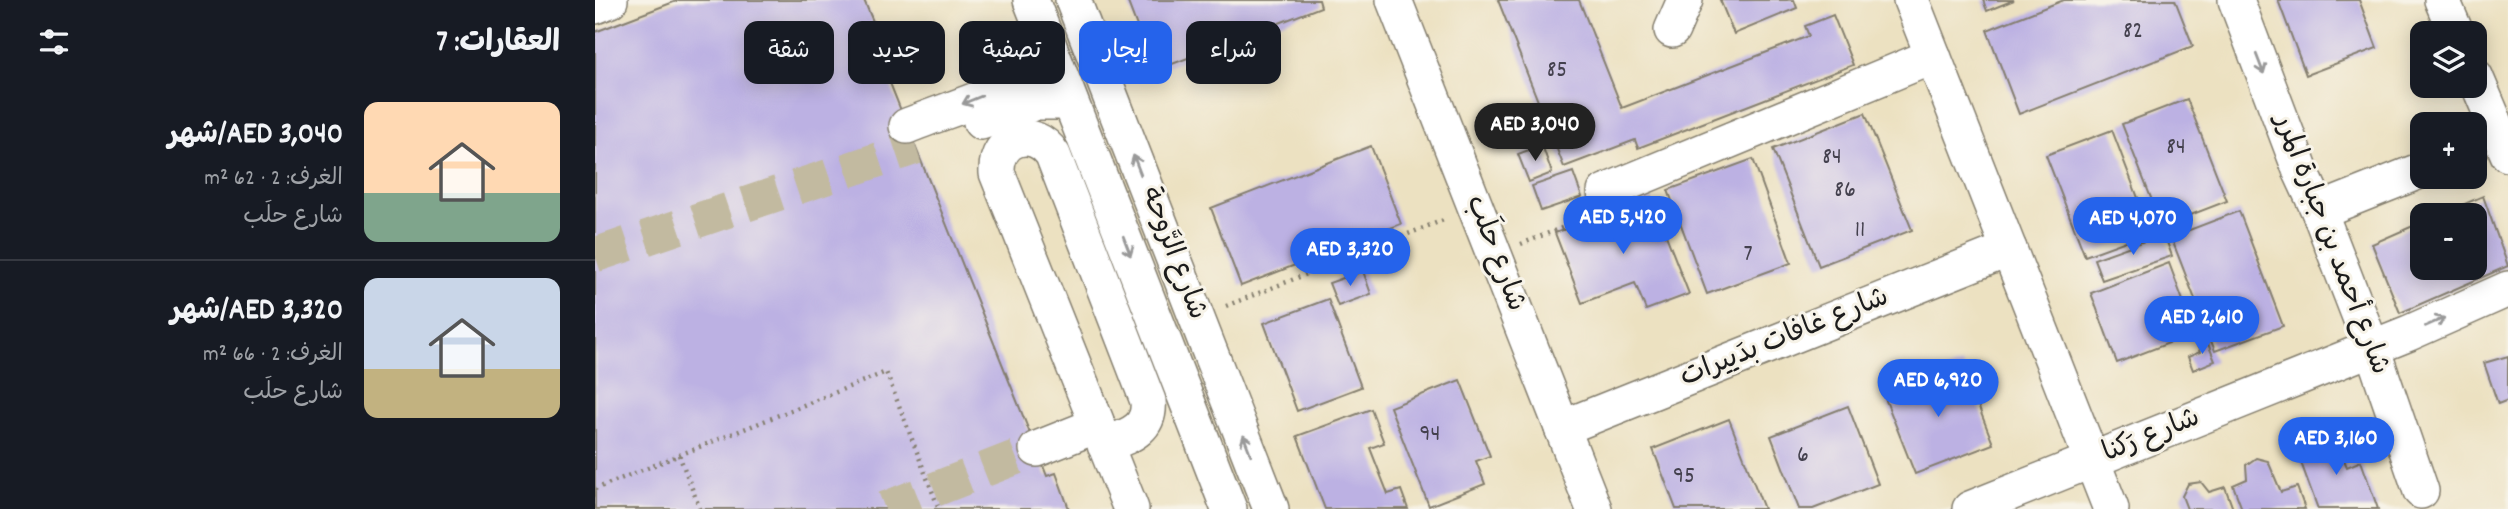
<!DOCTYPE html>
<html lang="ar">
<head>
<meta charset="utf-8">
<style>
	:root { --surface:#171b24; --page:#242831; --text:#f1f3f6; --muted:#9ea1a6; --line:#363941; --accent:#2563eb }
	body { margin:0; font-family:Dekko,"Playpen Sans Arabic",sans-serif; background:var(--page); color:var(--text); direction:rtl; height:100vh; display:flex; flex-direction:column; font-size:26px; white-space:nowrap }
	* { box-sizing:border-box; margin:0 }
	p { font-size:23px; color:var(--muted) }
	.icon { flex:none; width:38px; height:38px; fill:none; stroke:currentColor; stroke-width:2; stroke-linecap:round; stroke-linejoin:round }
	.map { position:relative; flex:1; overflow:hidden; direction:ltr }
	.panel { display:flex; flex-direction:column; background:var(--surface); width:595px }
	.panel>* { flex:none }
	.banner { position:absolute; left:21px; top:21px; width:665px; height:63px; direction:rtl; display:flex; gap:14px }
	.fabs { position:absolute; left:1815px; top:21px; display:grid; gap:14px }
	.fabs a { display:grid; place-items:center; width:77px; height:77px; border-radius:14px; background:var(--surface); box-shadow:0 4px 18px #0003; font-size:35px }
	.price { position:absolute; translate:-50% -60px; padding:0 16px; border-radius:24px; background:var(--accent); color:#fff; font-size:23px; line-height:46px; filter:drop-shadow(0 2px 4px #0008) }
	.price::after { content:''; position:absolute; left:50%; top:42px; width:21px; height:16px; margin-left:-10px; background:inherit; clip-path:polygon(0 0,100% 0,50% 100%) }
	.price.active { background:#222; color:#fff }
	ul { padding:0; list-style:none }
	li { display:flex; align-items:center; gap:21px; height:175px; padding:0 35px }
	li+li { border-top:2px solid var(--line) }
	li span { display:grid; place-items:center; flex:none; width:196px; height:140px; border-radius:14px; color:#555 }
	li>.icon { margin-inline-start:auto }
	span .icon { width:84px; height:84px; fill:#fffc; stroke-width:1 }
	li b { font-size:30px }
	h2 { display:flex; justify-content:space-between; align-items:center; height:84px; padding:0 35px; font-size:30px }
	.pill { padding:0 24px; border-radius:14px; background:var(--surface); box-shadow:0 4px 18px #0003; font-size:24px; line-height:63px }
	.pill.active { background:var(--accent); color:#fff }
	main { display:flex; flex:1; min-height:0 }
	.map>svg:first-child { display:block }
	.building { fill:#bcb1e3 }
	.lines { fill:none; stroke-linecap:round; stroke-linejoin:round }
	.minor-tunnel { stroke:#c2baa0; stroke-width:35; stroke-dasharray:35 18; stroke-linecap:butt }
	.minor-casing { stroke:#847e6e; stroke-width:38 }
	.path { stroke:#847e6e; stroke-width:4.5; stroke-dasharray:2 5; stroke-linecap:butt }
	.minor { stroke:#fff; stroke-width:35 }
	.oneway { stroke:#999 }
	.labels { text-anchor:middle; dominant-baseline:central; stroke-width:6; stroke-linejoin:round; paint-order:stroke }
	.number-label { font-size:24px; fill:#44414e }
	.street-label { font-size:28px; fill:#1c1c1c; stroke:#f7f3e8 }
</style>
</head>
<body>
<main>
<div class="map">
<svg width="1913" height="509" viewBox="0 0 1913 509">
	<rect width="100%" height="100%" fill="#f7f3e8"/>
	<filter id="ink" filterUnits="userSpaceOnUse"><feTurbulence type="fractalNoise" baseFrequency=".0143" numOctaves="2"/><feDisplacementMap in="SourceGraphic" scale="14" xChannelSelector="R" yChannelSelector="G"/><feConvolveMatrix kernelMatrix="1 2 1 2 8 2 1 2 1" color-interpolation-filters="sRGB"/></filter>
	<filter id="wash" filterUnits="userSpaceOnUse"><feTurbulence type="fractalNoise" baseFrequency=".00686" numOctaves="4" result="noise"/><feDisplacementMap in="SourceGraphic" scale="28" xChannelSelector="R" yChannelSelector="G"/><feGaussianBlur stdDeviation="1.57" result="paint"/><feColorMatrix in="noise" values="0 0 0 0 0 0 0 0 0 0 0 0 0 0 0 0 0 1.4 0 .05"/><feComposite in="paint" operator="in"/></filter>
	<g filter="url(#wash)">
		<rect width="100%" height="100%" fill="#ece1c1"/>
		<g id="blocks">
			<!-- building -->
			<g class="building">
				<path d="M84,0H269L290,50L283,53L452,476L461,473L474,509H0V32Z"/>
				<path d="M532,0H724L726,7L559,71Z"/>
				<path d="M903,0H984L1027,108L1214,36L1210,26L1238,15L1258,65L1043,148L1040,140L969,167Z"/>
				<path d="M1125,0H1199L1202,8L1139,34Z"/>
				<path d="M1388,0H1419L1392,11Z"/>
				<path d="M1469,0H1580L1598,46L1424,114L1392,30Z"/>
				<path d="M1683,0H1764L1782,48L1711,75Z"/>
				<path d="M1592,99L1632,201L1567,226L1527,124Z"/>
				<path d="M1270,113L1317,230L1224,266L1178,149Z"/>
				<path d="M1517,130L1556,232L1490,256L1451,155Z"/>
				<path d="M947,145L957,173L934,182L923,154Z"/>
				<path d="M776,146L806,224L646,286L616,208Z"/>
				<path d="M1158,159L1196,263L1112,294L1073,190Z"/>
				<path d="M978,172L987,197L946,211L937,186Z"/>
				<path d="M1888,196L1913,266L1805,313L1777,244L1827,222V268H1880V215H1844Z"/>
				<path d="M1056,197L1094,294L1051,310L1040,283L987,303L960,233Z"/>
				<path d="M1644,211L1688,326L1620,351L1576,237Z"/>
				<path d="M1569,234L1577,256L1507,280L1499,259Z"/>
				<path d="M1574,263L1600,333L1522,363L1496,293Z"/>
				<path d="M768,271L776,294L743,306L734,283Z"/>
				<path d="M733,299L766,387L702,411L669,323Z"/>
				<path d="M1611,339L1620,361L1598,370L1593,357L1605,352L1601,343Z"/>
				<path d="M1913,356V400L1903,404L1889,363Z"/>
				<path d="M1367,364L1398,444L1320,474L1288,393Z"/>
				<path d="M865,380L895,456L881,461L890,484L834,506L795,407Z"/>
				<path d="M1253,406L1283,484L1218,509H1204L1176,436Z"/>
				<path d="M776,409L789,443L775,448L793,494L806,490L813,509H730L702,436Z"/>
				<path d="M1134,419L1169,509H1081L1058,449Z"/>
				<path d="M1727,432L1738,434L1752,467L1766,461L1783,509H1723L1704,457L1718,452L1717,438Z"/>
				<path d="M1661,458L1673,461L1686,492L1702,487L1710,509H1647L1638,485L1652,479L1651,465Z"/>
				<path d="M1606,482L1614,492L1630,487L1638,509H1592L1587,496L1593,484Z"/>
			</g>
		</g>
	</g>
	<g filter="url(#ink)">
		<use href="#blocks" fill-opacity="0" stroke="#847e6e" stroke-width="2"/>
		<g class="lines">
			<!-- minor-tunnel -->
			<g class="minor-tunnel">
				<path d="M0,255L321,147"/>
				<path d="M290,509L442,449"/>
			</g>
			<!-- minor casing -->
			<g class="minor-casing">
				<g id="minor">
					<path d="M436,0L634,509"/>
					<path d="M478,0L676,509"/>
					<path d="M799,0L999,509"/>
					<path d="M1316,0L1516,509"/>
					<path d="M1641,0L1706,172L1724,211L1777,348L1826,491"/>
					<path d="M1847,0L1861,33"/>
					<path d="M0,6L15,0"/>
					<path d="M1077,30L1090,0"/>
					<path d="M1880,76L1913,154"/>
					<path d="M386,122L441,102H475"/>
					<path d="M312,126C358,107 423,91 457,55"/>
					<path d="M1010,192L1338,56"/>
					<path d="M1724,211L1827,170"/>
					<path d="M967,428L1414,249"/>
					<path d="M510,445C533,436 556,430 553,401L458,155C439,125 400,137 402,173L536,509"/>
					<path d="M442,449L502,425"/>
					<path d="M1375,509L1814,333L1913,289"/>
				</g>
			</g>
			<!-- path -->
			<g class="path">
				<path d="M926,244L989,219L991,216"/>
				<path d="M631,306L851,219"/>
				<path d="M84,455L105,509"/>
				<path d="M0,489L291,372L344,509"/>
			</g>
			<!-- minor -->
			<use href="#minor" class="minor"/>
		</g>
		<!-- one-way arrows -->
		<defs><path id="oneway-shaft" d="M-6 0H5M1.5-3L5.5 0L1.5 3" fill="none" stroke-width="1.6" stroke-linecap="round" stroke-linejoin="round" transform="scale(1.75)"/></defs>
		<g class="oneway">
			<use href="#oneway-shaft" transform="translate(1665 64) rotate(69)"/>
			<use href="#oneway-shaft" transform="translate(377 100) rotate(158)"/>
			<use href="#oneway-shaft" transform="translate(542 165) rotate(-111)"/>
			<use href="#oneway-shaft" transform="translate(532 246) rotate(69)"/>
			<use href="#oneway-shaft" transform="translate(1840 322) rotate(-24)"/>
			<use href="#oneway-shaft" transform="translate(652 445) rotate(-111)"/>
		</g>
	</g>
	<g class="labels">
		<!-- number labels -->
		<g class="number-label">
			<text x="1538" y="32">82</text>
			<text x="962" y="71">85</text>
			<text x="1581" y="148">84</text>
			<text x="1237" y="158">84</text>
			<text x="1250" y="191">86</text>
			<text x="1265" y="231">11</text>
			<text x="1153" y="255">7</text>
			<text x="835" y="435">94</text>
			<text x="1208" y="456">6</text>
			<text x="1089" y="477">95</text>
		</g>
		<!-- street labels -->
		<g class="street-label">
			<text transform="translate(1735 245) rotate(69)">شارع أحمد بن جبارة المرر</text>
			<text transform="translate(577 254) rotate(69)">شارع الرَّوحة</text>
			<text transform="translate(899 254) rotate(69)">شارع حلَب</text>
			<text transform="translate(1190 339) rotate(-22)">شارع غافات بدَييرات</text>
			<text transform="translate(1557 437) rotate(-22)">شارع رَكنا</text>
		</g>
	</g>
</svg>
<div class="fabs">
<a><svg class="icon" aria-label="layers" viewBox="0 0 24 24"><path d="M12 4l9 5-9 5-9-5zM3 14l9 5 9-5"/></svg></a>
<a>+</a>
<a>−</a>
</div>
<b class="price active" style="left:940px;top:163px">AED 3,040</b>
<b class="price" style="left:1028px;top:256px">AED 5,420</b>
<b class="price" style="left:1538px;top:257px">AED 4,070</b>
<b class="price" style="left:755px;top:288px">AED 3,320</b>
<b class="price" style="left:1607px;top:356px">AED 2,610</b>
<b class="price" style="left:1343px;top:419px">AED 6,920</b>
<b class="price" style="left:1741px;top:477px">AED 3,160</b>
<div class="banner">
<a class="pill">شراء</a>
<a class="pill active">إيجار</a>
<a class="pill">تصفية</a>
<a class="pill">جديد</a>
<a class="pill">شقة</a>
</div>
</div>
<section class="panel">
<h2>العقارات: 7<svg class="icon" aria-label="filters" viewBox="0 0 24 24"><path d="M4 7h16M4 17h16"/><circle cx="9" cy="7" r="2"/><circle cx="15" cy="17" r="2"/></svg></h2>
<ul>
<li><span style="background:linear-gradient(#ffd9b3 65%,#7fa58c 0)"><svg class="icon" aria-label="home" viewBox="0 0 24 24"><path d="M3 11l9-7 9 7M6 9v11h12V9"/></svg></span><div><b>AED 3,040/شهر</b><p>الغرف: 2 · 62 m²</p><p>شارع حلَب</p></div></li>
<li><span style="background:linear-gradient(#c9d6e8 65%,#c2b280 0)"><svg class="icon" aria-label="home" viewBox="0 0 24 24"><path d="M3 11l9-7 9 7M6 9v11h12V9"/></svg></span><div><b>AED 3,320/شهر</b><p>الغرف: 2 · 66 m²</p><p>شارع حلَب</p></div></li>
</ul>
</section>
</main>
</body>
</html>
